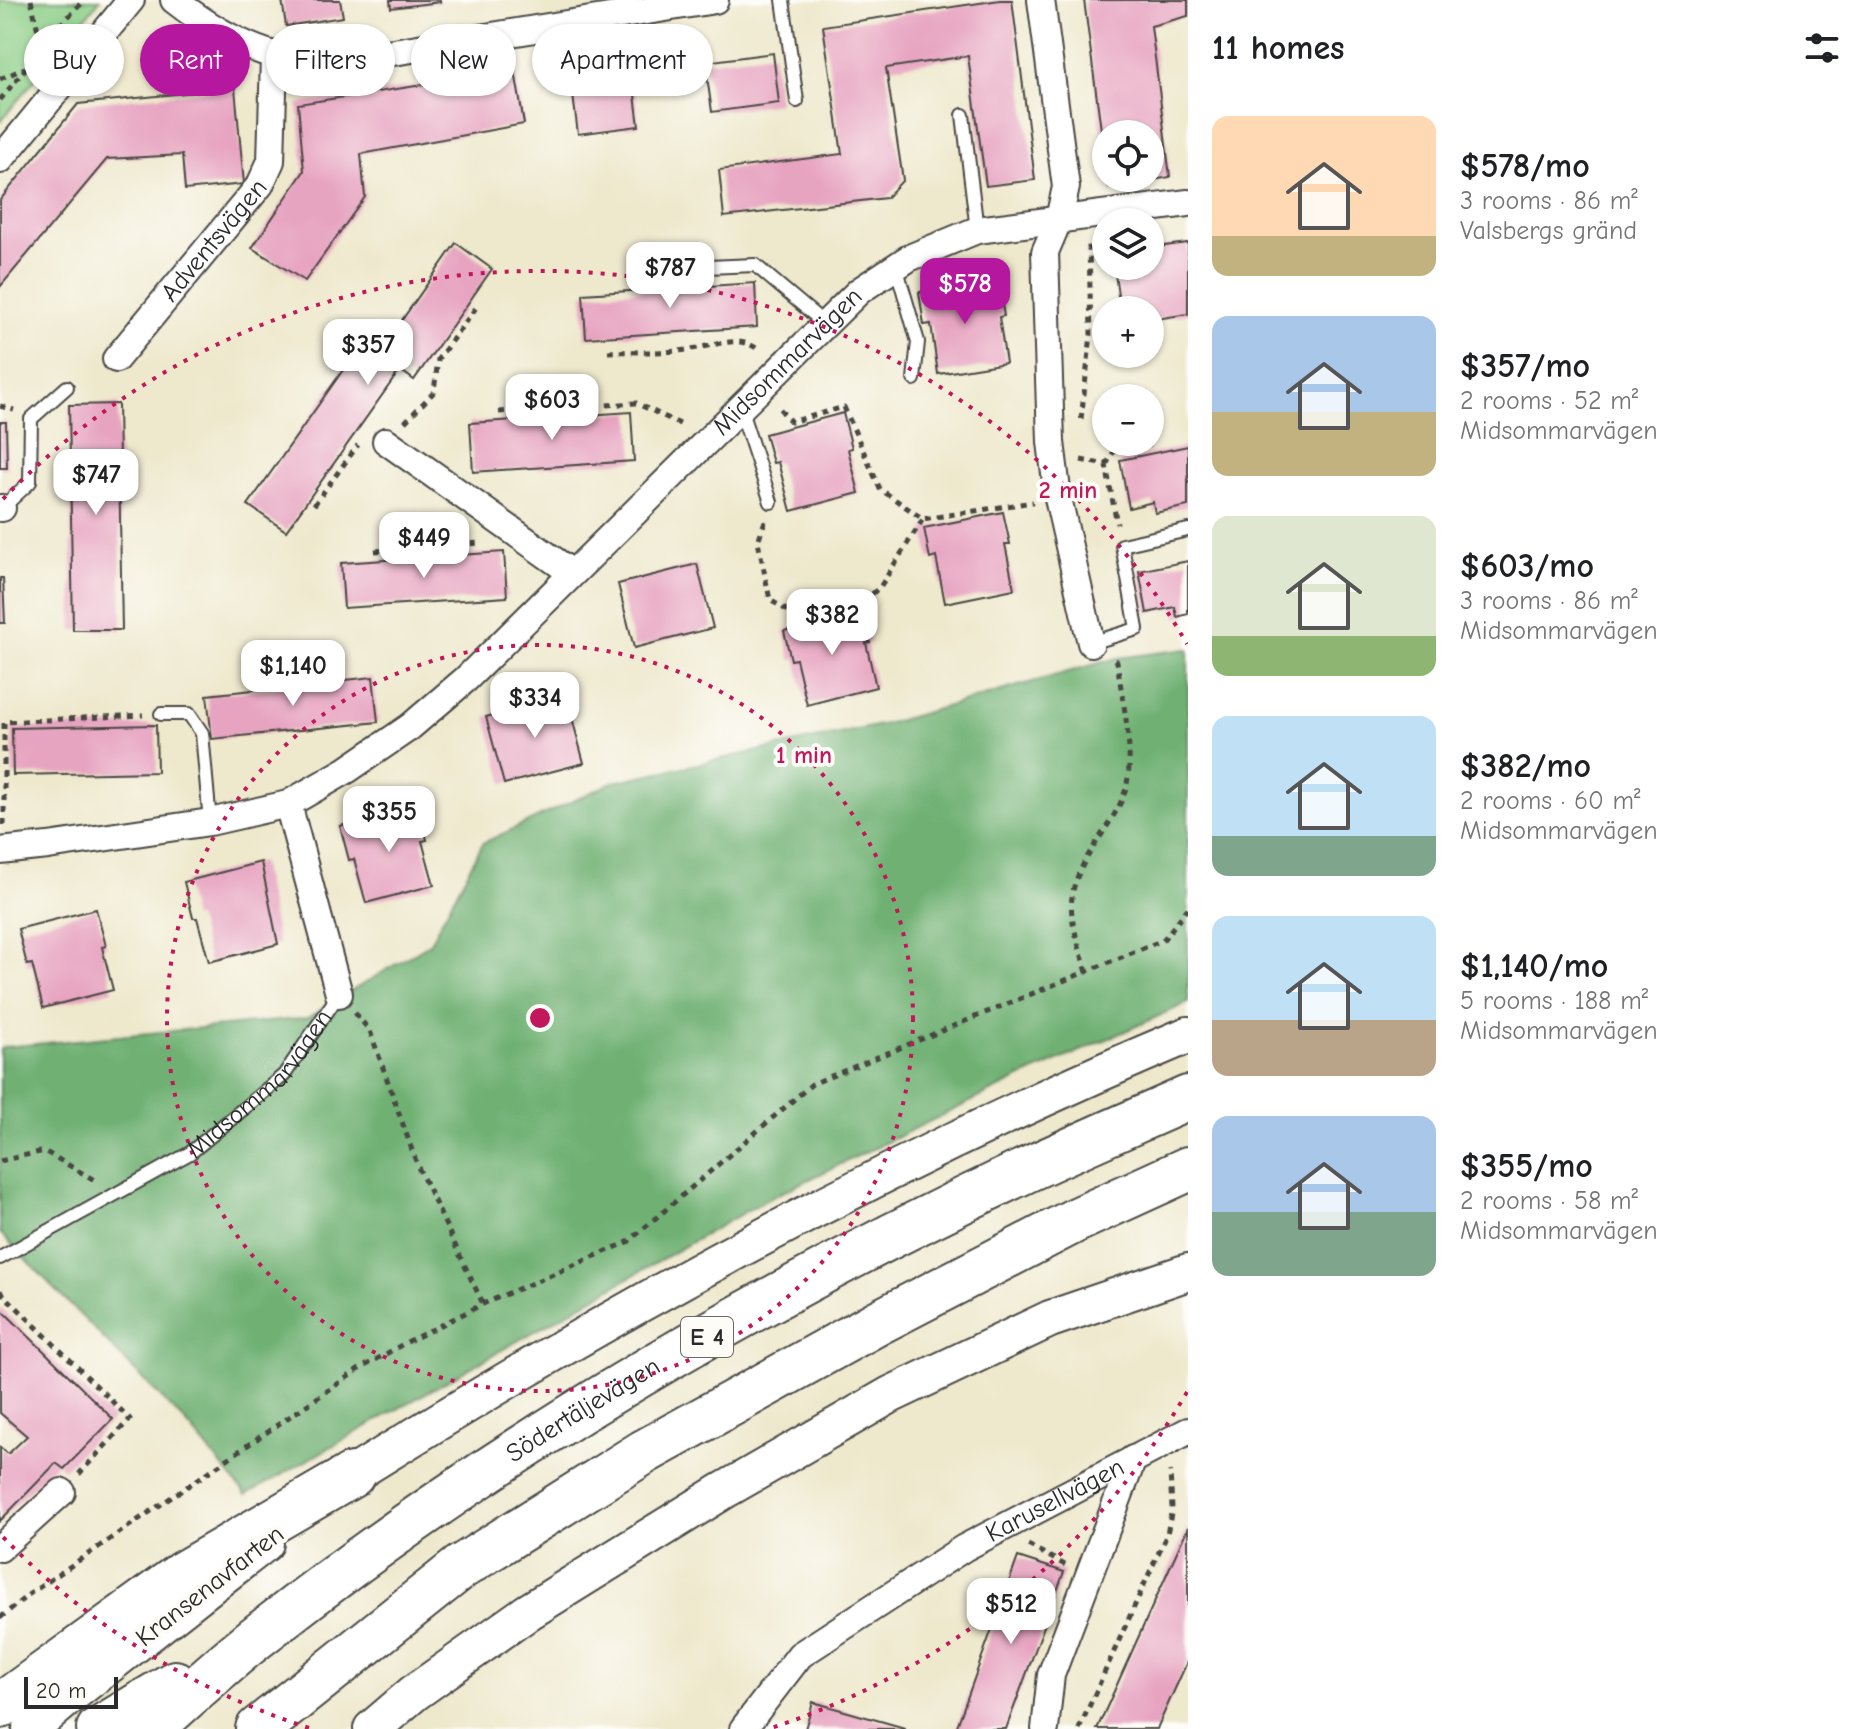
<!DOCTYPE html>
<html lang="en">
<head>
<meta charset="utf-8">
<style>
	:root { --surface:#fff; --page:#f6f6f6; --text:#202124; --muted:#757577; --accent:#b5179e }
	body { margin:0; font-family:"Comic Neue",sans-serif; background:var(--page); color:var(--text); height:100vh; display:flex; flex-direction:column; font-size:30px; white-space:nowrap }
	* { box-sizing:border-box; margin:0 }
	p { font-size:26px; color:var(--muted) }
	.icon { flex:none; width:44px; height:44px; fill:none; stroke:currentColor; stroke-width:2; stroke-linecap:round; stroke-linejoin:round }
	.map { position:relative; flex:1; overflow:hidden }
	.panel { display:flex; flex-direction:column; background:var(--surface); width:680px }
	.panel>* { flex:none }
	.top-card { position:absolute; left:24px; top:24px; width:760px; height:72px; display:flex; gap:16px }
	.tools { position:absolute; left:1092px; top:120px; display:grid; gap:16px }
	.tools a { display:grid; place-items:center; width:72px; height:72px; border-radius:50%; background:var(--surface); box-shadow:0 2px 6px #0004; font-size:40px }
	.scale { position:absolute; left:24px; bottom:20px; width:94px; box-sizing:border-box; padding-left:8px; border:4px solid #2b2b2b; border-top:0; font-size:22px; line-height:28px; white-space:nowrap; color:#2b2b2b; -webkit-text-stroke:6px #fdfcf7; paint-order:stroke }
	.price { position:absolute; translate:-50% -68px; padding:0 18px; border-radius:16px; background:#fff; color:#222; font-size:26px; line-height:52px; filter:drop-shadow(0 2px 4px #0008) }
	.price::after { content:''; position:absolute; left:50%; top:48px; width:24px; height:18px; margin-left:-12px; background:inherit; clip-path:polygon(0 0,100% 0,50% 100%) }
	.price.active { background:var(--accent); color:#fff }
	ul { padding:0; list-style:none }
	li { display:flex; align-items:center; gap:24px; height:200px; padding:0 24px }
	li span { display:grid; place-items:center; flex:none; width:224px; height:160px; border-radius:16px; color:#555 }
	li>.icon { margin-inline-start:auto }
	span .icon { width:96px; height:96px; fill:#fffc; stroke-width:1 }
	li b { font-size:34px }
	h2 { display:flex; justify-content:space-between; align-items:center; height:96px; padding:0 24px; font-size:34px }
	.pill { padding:0 28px; border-radius:36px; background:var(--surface); box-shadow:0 2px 6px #0004; font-size:28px; line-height:72px }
	.pill.active { background:var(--accent); color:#fff }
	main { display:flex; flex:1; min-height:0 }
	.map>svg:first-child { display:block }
	.green { fill:#8bce86; stroke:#5b7c58; stroke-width:2 }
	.forest { fill:#70b173; stroke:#4e6e4f; stroke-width:2 }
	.building { fill:#e7a4c1 }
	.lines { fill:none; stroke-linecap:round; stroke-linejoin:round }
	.service-casing { stroke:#484743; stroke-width:16 }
	.minor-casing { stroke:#484743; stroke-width:30 }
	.secondary-casing { stroke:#484743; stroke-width:40 }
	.motorway-casing { stroke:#484743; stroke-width:48 }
	.path { stroke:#484743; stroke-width:5; stroke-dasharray:6 6; stroke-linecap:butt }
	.service { stroke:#fff; stroke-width:12 }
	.minor { stroke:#fff; stroke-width:26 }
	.secondary { stroke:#fff; stroke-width:36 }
	.motorway { stroke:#fff; stroke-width:44 }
	.ring { fill:none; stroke:#c2185b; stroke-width:4; stroke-dasharray:4 8 }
	.labels { text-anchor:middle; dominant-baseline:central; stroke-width:8; stroke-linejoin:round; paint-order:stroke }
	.shield { fill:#fdfcf7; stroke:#6a6a68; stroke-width:2 }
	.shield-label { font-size:24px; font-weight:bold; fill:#2b2b2b }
	.street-label { font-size:26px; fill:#2b2b2b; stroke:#fdfcf7 }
	.centre { fill:#c2185b; stroke:#fdfcf7; stroke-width:4 }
	.ring-label { font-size:24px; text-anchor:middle; font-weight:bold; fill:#c2185b; stroke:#fdfcf7; stroke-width:8; stroke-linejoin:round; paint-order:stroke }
</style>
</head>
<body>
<main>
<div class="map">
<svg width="1188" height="1729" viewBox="0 0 1188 1729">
	<rect width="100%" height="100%" fill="#fdfcf7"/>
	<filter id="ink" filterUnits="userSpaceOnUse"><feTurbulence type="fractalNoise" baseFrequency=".0125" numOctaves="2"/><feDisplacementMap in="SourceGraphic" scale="16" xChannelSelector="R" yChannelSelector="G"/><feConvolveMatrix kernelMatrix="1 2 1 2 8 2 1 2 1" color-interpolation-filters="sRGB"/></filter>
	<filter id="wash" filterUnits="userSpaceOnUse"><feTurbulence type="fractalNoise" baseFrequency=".006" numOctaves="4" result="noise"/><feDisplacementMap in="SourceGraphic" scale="32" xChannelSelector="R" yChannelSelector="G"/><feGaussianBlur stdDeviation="1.8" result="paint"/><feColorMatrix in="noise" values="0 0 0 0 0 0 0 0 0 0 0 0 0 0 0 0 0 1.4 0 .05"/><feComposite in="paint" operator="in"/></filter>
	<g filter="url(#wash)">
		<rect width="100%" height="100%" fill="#eee8cc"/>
		<!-- green -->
		<path class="green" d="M0,0H100L0,122Z"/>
		<!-- forest -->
		<path class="forest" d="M1188,649V1003L1022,1077L766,1200L246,1495L188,1425L0,1233V1049L4,1047L307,1018L429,944L483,843L613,782L885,724L1117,658Z"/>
		<g id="blocks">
			<!-- building -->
			<g class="building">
				<path d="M282,0H340L343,17L286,26Z"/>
				<path d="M390,0H440V2L391,8Z"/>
				<path d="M1000,0H1012L1035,180L986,186L968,56L886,68L903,180L886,198L724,217L719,170L842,154L823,26Z"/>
				<path d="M1084,0H1188V16L1151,26L1170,177L1109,188L1108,178H1150V134H1106L1104,153Z"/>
				<path d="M773,53L779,103L712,112L705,62Z"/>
				<path d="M515,71L524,124L361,154L365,197L305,281L252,248L304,171L298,104Z"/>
				<path d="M634,87L639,126L578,134L573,95Z"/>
				<path d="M235,88L244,184L185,190L182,155L107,159L0,287V200L78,104Z"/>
				<path d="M456,243L492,269L414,380L400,370L286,531L248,505L362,343L378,354Z"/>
				<path d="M1188,243V314L1150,320V310H1120L1114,266H1150V248Z"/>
				<path d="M998,280L1004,316L999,317L1006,363L938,374L931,324L924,325L919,292Z"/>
				<path d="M755,283L757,327L586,338L583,294Z"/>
				<path d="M118,404L122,630H73L69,405Z"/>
				<path d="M631,412L634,461L473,472L470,423Z"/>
				<path d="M843,413L852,448L848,449L859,493L791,511L778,462L773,463L765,434Z"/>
				<path d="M0,422H6L7,468H0Z"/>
				<path d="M1188,446V506L1155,513L1153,502L1129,508L1120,460Z"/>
				<path d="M1003,512L1010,544H1005L1014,589L945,603L936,557L930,559L924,528Z"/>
				<path d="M504,552L507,597L344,608L341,563Z"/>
				<path d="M1188,561V614L1177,617L1175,607L1147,613L1139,571Z"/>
				<path d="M697,564L713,628L634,648L618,584Z"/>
				<path d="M0,578H3L5,623H0Z"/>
				<path d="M863,611L870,642L866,643L876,687L807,705L796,659L791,660L784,631Z"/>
				<path d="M373,677L378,722L212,739L207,695Z"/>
				<path d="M566,695L584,763L504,784L486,717Z"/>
				<path d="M156,725L157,772L13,775L12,728Z"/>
				<path d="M418,806L427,840L422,841L434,885L366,903L354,859L349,860L340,826Z"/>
				<path d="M261,862L278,944L209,962L197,918H193L184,882Z"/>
				<path d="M96,909L106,946L102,947L113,990L43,1008L32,964L27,965L18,929Z"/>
				<path d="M0,1308L113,1419L64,1469L56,1463L0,1521V1447L8,1454L27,1436L0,1413Z"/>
				<path d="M1188,1527V1660L1159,1724L1157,1729H1097Z"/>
				<path d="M1018,1557L1064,1572L1006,1729H956Z"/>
				<path d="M813,1702L905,1728V1729H805Z"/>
			</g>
		</g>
	</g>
	<g filter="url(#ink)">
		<use href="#blocks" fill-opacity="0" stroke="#484743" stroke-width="2"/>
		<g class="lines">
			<!-- service casing -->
			<g class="service-casing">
				<g id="service">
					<path d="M783,0L797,101"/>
					<path d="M963,115L977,230"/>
					<path d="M896,266L918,342L914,379"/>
					<path d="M708,267L755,265L825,324"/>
					<path d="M740,408L771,502"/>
					<path d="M2,508L30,482L31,419L67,387"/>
					<path d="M1091,643L1137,629L1122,545L1188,530"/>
					<path d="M161,714H189L202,733L210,822"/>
					<path id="s1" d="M0,1258L190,1153L284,1075L339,994"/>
				</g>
			</g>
			<!-- minor casing -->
			<g class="minor-casing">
				<g id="minor">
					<path d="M174,0C202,22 239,45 274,55C298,63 325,60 350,59L715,0"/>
					<path d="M1041,0L1066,187L1059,219L1045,252L1051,442L1058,498L1091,643"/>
					<path d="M0,160L131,0"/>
					<path id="s2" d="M116,359L260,185L271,161L274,56"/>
					<path d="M386,441L572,573"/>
					<path d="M0,508H2"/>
					<path d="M288,804L339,994"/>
					<path id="s3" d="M0,851L48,846L210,822L288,804L347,770L410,727L466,679L859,291L909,258L977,230L1188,203"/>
					<path d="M0,1548L62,1492"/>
					<path id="s4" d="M743,1729L800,1655L964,1548L1188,1431"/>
					<path d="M1045,1729L1051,1675L1133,1459"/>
				</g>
			</g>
			<!-- secondary casing -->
			<g class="secondary-casing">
				<g id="secondary">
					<path d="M330,1492L352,1475C619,1307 897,1157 1188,1035"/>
					<path d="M31,1729L73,1693L265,1543"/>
					<path d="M372,1729L414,1693L528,1612L723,1491L890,1395L1050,1319L1188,1272"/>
				</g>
			</g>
			<!-- motorway casing -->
			<g class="motorway-casing">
				<g id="motorway">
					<path d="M0,1706L182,1574L352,1475"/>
					<path d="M99,1729L175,1683"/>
					<path id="s5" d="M151,1729C187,1697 223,1663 262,1633C494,1451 753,1299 1020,1173C1075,1147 1132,1123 1188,1098"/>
					<path d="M258,1729L461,1567L644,1452L877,1323L1074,1221L1188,1169"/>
				</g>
			</g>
			<!-- path -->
			<g class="path">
				<path d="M31,0L41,44"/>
				<path d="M0,79L25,68"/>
				<path d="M0,100L26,68L41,44L85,0"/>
				<path d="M608,352C635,351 665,354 692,349C713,346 740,334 759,350"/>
				<path d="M0,406L14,410"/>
				<path d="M780,409L791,422L844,407L880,489L923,519L1033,502"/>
				<path d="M499,412L636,403L684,426"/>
				<path d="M1081,419L1091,335L1089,244"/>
				<path d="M405,422L434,392L438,359L478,305"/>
				<path d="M1081,460L1106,465L1117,524"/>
				<path d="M1106,465L1114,451L1154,444"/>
				<path d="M314,505L358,445"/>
				<path d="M765,521L758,541L770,600L793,614L813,615L864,601L880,587L923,519"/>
				<path d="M375,551L481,543"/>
				<path d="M4,825V722L143,715"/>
				<path d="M1087,972C1066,906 1062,893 1102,834C1111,820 1124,801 1127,784C1134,745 1122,701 1117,661L1111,657"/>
				<path d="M355,1013L370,1031L418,1167L483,1304"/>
				<path d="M0,1161L44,1151L98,1182"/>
				<path d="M0,1291L130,1419L79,1474"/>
				<path d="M1028,1545L1065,1565"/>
				<path d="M0,1618L28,1595L358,1370L403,1344L483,1304L628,1242L812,1084L1163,940L1188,908"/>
				<path d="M1079,1729L1167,1534L1172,1509L1170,1471"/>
			</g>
			<!-- service -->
			<use href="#service" class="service"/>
			<!-- minor -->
			<use href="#minor" class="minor"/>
			<!-- secondary -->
			<use href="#secondary" class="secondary"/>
			<!-- motorway -->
			<use href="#motorway" class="motorway"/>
		</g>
	</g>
	<!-- distance rings -->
	<g class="ring">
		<circle cx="540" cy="1018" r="373"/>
		<path d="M1187 1392A747 747 0 0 1 771 1728M309 1728A747 747 0 0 1 3 1537M3 499A747 747 0 0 1 1187 644"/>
	</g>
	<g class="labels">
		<!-- shield labels -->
		<rect class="shield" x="681" y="1317" width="52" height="40" rx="6"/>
		<g class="shield-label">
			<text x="707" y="1337">E 4</text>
		</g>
		<!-- street labels -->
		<g class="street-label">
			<text stroke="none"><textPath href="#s2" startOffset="154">Adventsvägen</textPath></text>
			<text stroke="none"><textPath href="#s3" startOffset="962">Midsommarvägen</textPath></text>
			<text stroke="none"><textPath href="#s1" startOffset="316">Midsommarvägen</textPath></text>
			<text stroke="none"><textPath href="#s5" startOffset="538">Södertäljevägen</textPath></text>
			<text stroke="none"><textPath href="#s4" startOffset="392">Karusellvägen</textPath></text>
			<text transform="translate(210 1586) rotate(-38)">Kransenavfarten</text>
		</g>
	</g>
	<circle cx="540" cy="1018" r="12" class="centre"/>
	<g class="ring-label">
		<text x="1068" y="498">2 min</text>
		<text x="804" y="763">1 min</text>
	</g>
</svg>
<div class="tools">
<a><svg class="icon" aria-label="locate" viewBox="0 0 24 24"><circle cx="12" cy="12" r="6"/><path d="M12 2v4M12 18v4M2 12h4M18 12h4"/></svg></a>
<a><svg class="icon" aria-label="layers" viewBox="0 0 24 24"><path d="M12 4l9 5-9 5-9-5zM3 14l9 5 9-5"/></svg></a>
<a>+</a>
<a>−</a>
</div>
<div class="scale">20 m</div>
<b class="price" style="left:670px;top:310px">$787</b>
<b class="price active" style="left:965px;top:326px">$578</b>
<b class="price" style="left:368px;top:387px">$357</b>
<b class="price" style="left:552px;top:442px">$603</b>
<b class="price" style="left:96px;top:517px">$747</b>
<b class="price" style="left:424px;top:580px">$449</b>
<b class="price" style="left:832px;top:657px">$382</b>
<b class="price" style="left:293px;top:708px">$1,140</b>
<b class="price" style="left:535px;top:740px">$334</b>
<b class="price" style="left:389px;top:854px">$355</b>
<b class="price" style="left:1011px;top:1646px">$512</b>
<div class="top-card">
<a class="pill">Buy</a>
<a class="pill active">Rent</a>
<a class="pill">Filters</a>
<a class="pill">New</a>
<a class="pill">Apartment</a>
</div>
</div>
<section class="panel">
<h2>11 homes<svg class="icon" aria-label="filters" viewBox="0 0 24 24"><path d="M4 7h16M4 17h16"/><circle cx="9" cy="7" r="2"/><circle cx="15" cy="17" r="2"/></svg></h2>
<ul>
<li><span style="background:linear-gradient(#ffd9b3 75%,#c2b280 0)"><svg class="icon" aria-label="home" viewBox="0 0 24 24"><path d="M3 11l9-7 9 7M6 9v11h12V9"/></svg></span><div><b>$578/mo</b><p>3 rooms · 86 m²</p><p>Valsbergs gränd</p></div></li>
<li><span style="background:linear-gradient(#a9c7e8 60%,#c2b280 0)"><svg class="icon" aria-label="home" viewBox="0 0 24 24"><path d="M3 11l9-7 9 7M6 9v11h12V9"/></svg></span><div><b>$357/mo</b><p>2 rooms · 52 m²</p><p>Midsommarvägen</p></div></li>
<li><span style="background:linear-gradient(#dfe7d0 75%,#8fb573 0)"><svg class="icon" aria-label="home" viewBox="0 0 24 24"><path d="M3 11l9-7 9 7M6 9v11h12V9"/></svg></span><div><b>$603/mo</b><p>3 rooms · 86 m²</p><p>Midsommarvägen</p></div></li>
<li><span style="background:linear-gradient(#bfe0f5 75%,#7fa58c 0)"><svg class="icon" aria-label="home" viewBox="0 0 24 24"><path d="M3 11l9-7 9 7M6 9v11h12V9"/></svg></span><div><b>$382/mo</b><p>2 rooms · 60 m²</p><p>Midsommarvägen</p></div></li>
<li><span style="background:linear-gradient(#bfe0f5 65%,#b9a48a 0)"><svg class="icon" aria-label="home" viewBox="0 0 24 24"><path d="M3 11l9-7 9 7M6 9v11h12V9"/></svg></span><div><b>$1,140/mo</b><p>5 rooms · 188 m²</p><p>Midsommarvägen</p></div></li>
<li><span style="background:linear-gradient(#a9c7e8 60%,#7fa58c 0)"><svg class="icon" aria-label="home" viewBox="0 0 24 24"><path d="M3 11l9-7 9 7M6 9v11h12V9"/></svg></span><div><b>$355/mo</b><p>2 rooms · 58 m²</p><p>Midsommarvägen</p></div></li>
</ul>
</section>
</main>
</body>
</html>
